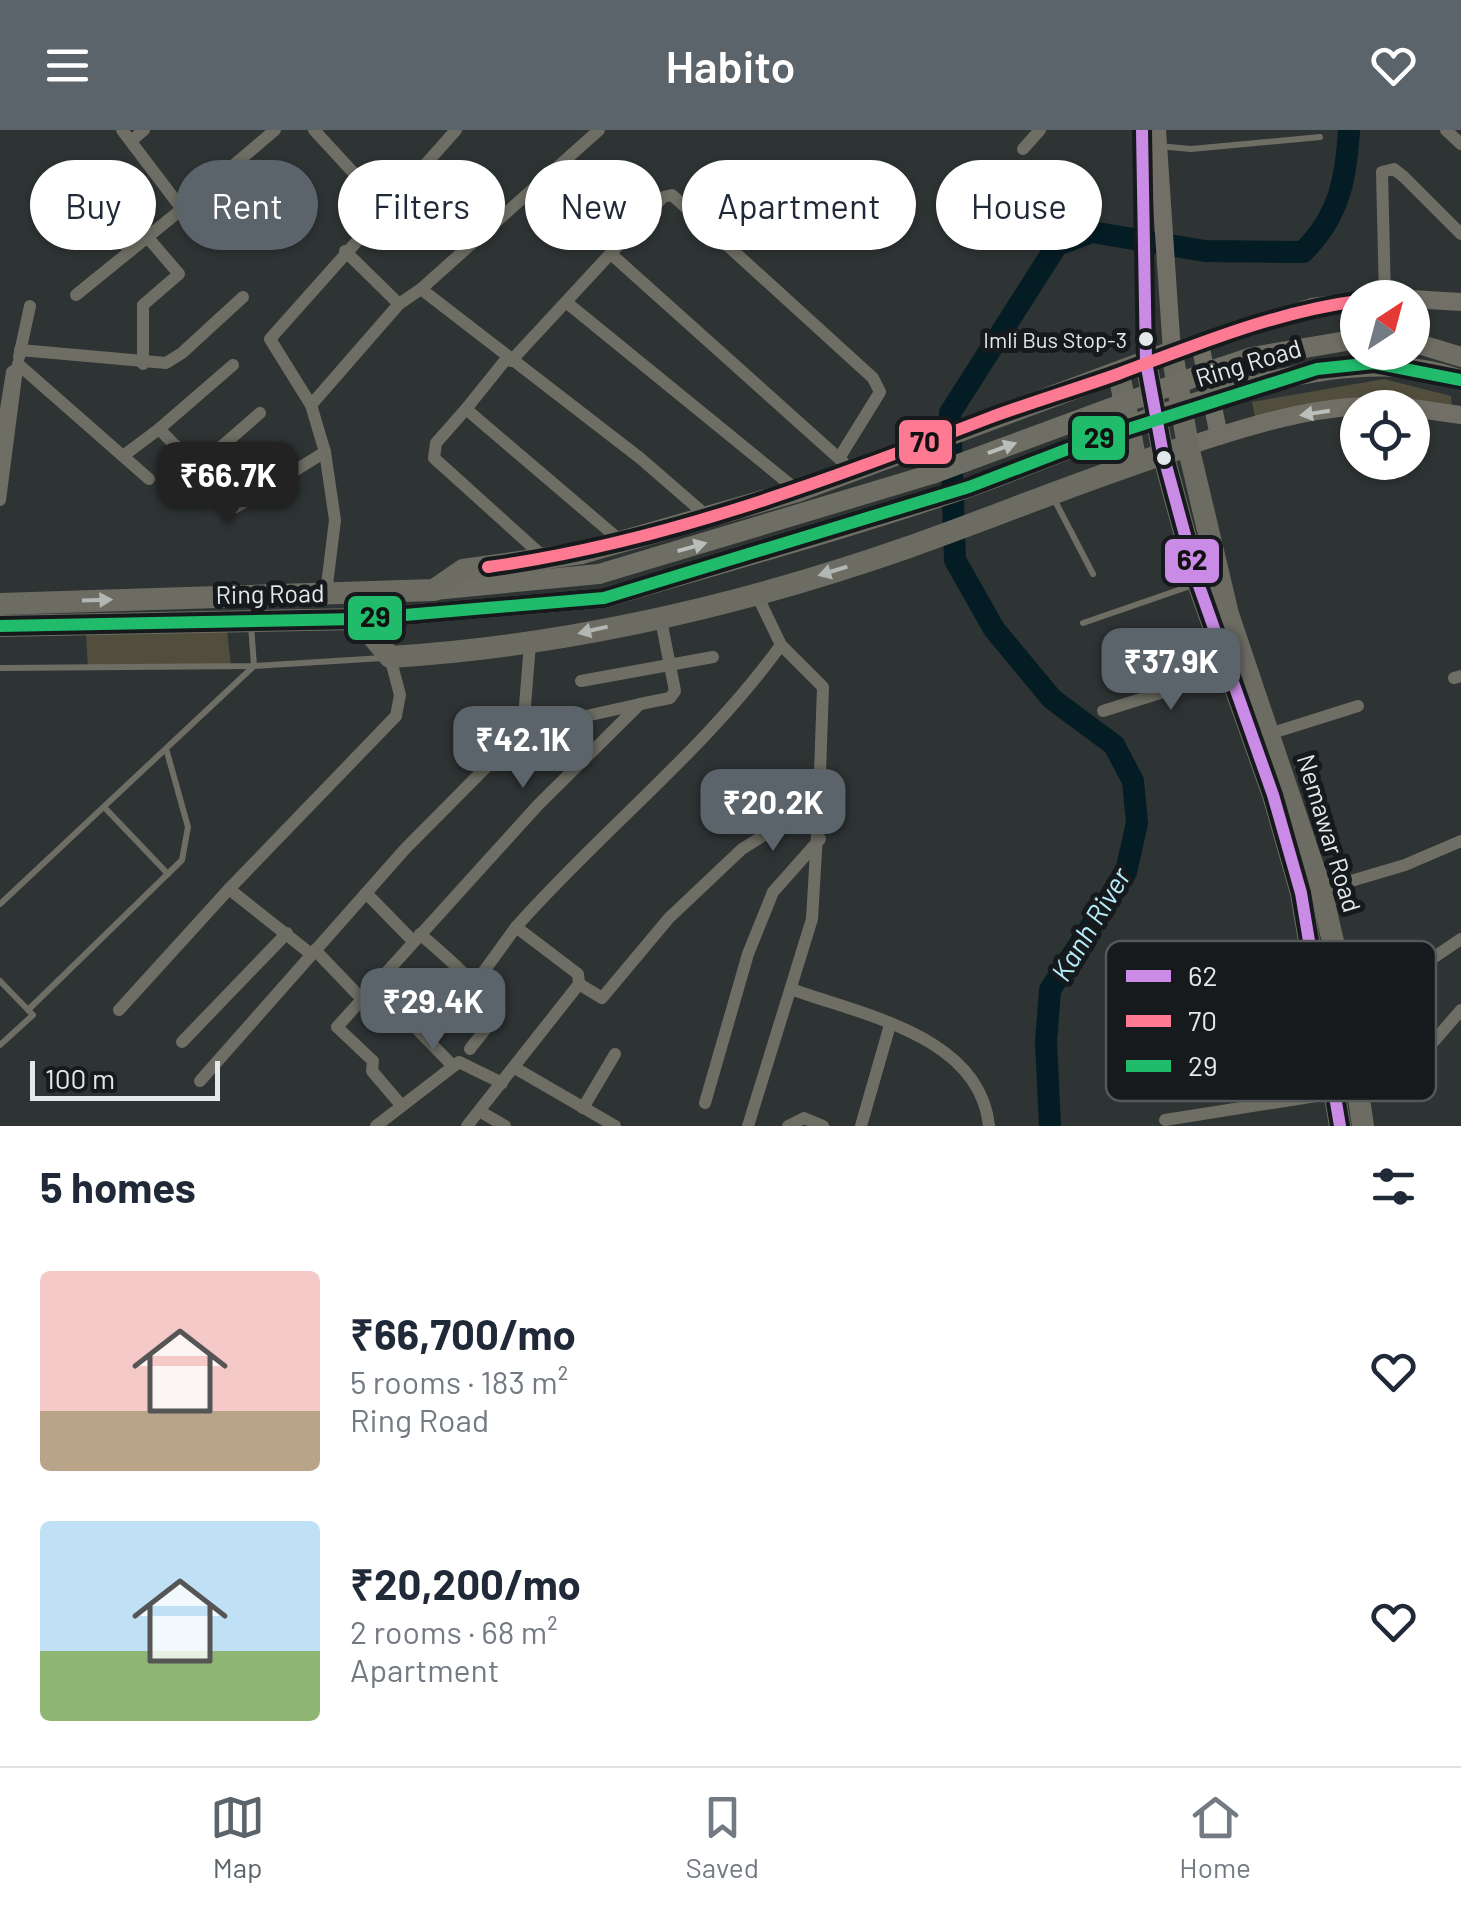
<!DOCTYPE html>
<html lang="en">
<head>
<meta charset="utf-8">
<style>
	:root { --surface:#fff; --page:#f2f2f3; --text:#1f2937; --muted:#747a83; --line:#e0e1e3; --accent:#5b636b }
	body { margin:0; font-family:Barlow,sans-serif; background:var(--page); color:var(--text); height:100vh; display:flex; flex-direction:column; font-size:38px; white-space:nowrap }
	* { box-sizing:border-box; margin:0 }
	p { font-size:32px; color:var(--muted) }
	.icon { flex:none; width:55px; height:55px; fill:none; stroke:currentColor; stroke-width:2; stroke-linecap:round; stroke-linejoin:round }
	.map { position:relative; height:996px; overflow:hidden }
	.panel { display:flex; flex-direction:column; background:var(--surface); flex:1 }
	.panel>* { flex:none }
	.top-card { position:absolute; left:30px; top:30px; width:1402px; height:90px; display:flex; gap:20px }
	.needle { width:65px; rotate:36deg }
	.tools { position:absolute; left:1340px; top:150px; display:grid; gap:20px }
	.tools a { display:grid; place-items:center; width:90px; height:90px; border-radius:50%; background:var(--surface); box-shadow:0 2px 8px #0004; font-size:50px }
	.scale { position:absolute; left:30px; bottom:25px; width:190px; box-sizing:border-box; padding-left:10px; border:5px solid #e3e9ea; border-top:0; font-size:28px; line-height:35px; white-space:nowrap; color:#e3e9ea; -webkit-text-stroke:8px #171a1c; paint-order:stroke }
	.price { position:absolute; translate:-50% -85px; padding:0 22px; border-radius:20px; background:var(--accent); color:#fff; font-size:32px; line-height:65px; filter:drop-shadow(0 2px 5px #0008) }
	.price::after { content:''; position:absolute; left:50%; top:60px; width:30px; height:22px; margin-left:-15px; background:inherit; clip-path:polygon(0 0,100% 0,50% 100%) }
	.price.on { background:#222; color:#fff }
	ul { padding:0; list-style:none }
	li { display:flex; align-items:center; gap:30px; height:250px; padding:0 40px }
	li span { display:grid; place-items:center; flex:none; width:280px; height:200px; border-radius:10px; color:#555 }
	li>.icon { margin-inline-start:auto }
	span .icon { width:120px; height:120px; fill:#fffc; stroke-width:1 }
	li b { font-size:42px }
	h2 { display:flex; justify-content:space-between; align-items:center; height:120px; padding:0 40px; font-size:42px }
	.tag { padding:0 35px; border-radius:45px; background:var(--surface); box-shadow:0 2px 8px #0004; font-size:35px; line-height:90px }
	.tag.on { background:var(--accent); color:#fff }
	header { display:flex; justify-content:space-between; align-items:center; height:130px; padding:0 40px; background:var(--accent); color:#fff; font-size:45px; font-weight:600 }
	.menu { display:flex; justify-content:space-around; align-items:center; height:140px; border-top:2px solid var(--line); background:var(--surface); font-size:28px; color:var(--muted) }
	.menu a { display:grid; justify-items:center; gap:5px }
	.menu .on { color:var(--accent) }
	.map>svg:first-child { display:block }
	.green { fill:#524e3d }
	.lines { fill:none; stroke-linecap:round; stroke-linejoin:round }
	.river { stroke:#041c23; stroke-width:22 }
	.lane { stroke:#6f6e64; stroke-width:6 }
	.street { stroke:#6f6e64; stroke-width:12 }
	.secondary { stroke:#727066; stroke-width:18 }
	.primary { stroke:#6f6e64; stroke-width:20 }
	.highway { stroke:#6c6c63; stroke-width:22 }
	.primary-bridge { stroke:#6f6e64; stroke-width:20 }
	.bus-1-casing { stroke:#171a1c; stroke-width:20 }
	.bus-2-casing { stroke:#171a1c; stroke-width:20 }
	.bus-3-casing { stroke:#171a1c; stroke-width:20 }
	.bus-1 { stroke:#ca8be6; stroke-width:12 }
	.bus-2 { stroke:#fe7a93; stroke-width:12 }
	.bus-3 { stroke:#20bc6c; stroke-width:12 }
	.oneway { fill:#bbbfbc }
	.oneway2 { fill:#babebb }
	.oneway3 { fill:#b3b7b4 }
	.bus-dot { fill:#e3e9ea; stroke:#171a1c; stroke-width:4 }
	.labels { text-anchor:middle; dominant-baseline:central; stroke-width:10; stroke-linejoin:round; paint-order:stroke }
	.bus-label { font-size:22px; fill:#e3e9ea; stroke:#171a1c; text-anchor:end }
	.street-label { font-size:25px; fill:#e3e9ea; stroke:#171a1c }
	.water-label { font-size:28px; font-style:italic; fill:#b6edfc; stroke:#171a1c }
	.key { fill:#171a1c; stroke:#54585a; stroke-width:2.5 }
	.key-label { font-size:28px; fill:#e3e9ea }
	.line-badge { stroke:#171a1c; stroke-width:4 }
	.pale-badge-label { font-size:28px; text-anchor:middle; font-weight:bold; fill:#111 }
</style>
</head>
<body>
<header><svg class="icon" aria-label="menu" viewBox="0 0 24 24"><path d="M4 6h16M4 12h16M4 18h16"/></svg>Habito<svg class="icon" aria-label="heart" viewBox="0 0 24 24"><path d="M12 20l-8-8c-3-5 5-10 8-4 3-6 11-1 8 4z"/></svg></header>
<div class="map">
<svg width="1461" height="996" viewBox="0 0 1461 996">
	<rect width="100%" height="100%" fill="#2e3333"/>
	<!-- green -->
	<g class="green">
		<path d="M1384,249L1451,266L1452,280L1255,287L1252,272Z"/>
		<path d="M227,500L231,536L88,537L86,505Z"/>
	</g>
	<g class="lines">
		<!-- river -->
		<path class="river" d="M1050,996L1046,912L1050,860L1126,742L1137,693L1133,651L1114,615L1052,569L994,499L955,430L950,283L1057,115L1092,102L1205,121L1303,122C1339,86 1346,50 1349,0"/>
		<!-- lane -->
		<g class="lane">
			<path d="M1158,16L1191,19L1320,7"/>
			<path d="M1054,369L1093,444"/>
			<path d="M1083,493L1196,454"/>
			<path d="M0,538L254,536L383,528"/>
			<path d="M105,678L168,744"/>
			<path d="M0,774L254,536L251,495"/>
			<path d="M0,851L33,885L0,915"/>
			<path d="M28,880L182,730L188,697L167,622"/>
		</g>
		<!-- street -->
		<g class="street">
			<path d="M122,0L182,79L275,0"/>
			<path d="M314,0L385,77"/>
			<path d="M1446,0L1461,14"/>
			<path d="M131,11L144,0"/>
			<path d="M1023,19L1040,0"/>
			<path d="M64,39L130,121"/>
			<path d="M345,121L399,174L421,159L640,328L708,387"/>
			<path d="M611,124L843,332"/>
			<path d="M421,159L599,0"/>
			<path d="M76,165L182,79"/>
			<path d="M1385,168L1382,42L1394,39L1404,47L1461,104"/>
			<path d="M566,172L798,361"/>
			<path d="M20,220L166,233L182,223L243,167"/>
			<path d="M19,227L30,176"/>
			<path d="M507,228L466,279L622,412"/>
			<path d="M511,231L663,67L672,65L873,248L880,262L841,325"/>
			<path d="M18,234L149,349"/>
			<path d="M143,234V175L179,144L149,109"/>
			<path d="M311,275L399,174"/>
			<path d="M466,279L436,313L434,328L547,430"/>
			<path d="M159,299L233,235"/>
			<path d="M0,316L12,242L17,239L0,370"/>
			<path d="M123,326L159,299L236,377L325,322"/>
			<path d="M198,337L260,283"/>
			<path d="M326,463L335,390L325,322L311,275L270,209L456,0"/>
			<path d="M1454,548L1461,546"/>
			<path d="M581,551L713,527"/>
			<path d="M640,574L670,568L675,561L660,485"/>
			<path d="M1103,581L1227,542"/>
			<path d="M1269,604L1358,576"/>
			<path d="M229,759L396,586L400,565L390,527"/>
			<path d="M1317,761L1405,735L1461,711"/>
			<path d="M366,763L413,811"/>
			<path d="M420,804C436,818 493,864 491,886C490,897 475,911 470,919"/>
			<path d="M315,820L361,868"/>
			<path d="M373,854L453,936"/>
			<path d="M579,854L602,868L669,788L742,719L819,671L823,557L781,515"/>
			<path d="M474,855L516,797"/>
			<path d="M794,860C863,885 980,906 989,996"/>
			<path d="M119,880L229,759L311,824"/>
			<path d="M182,912L287,803"/>
			<path d="M515,938L615,996"/>
			<path d="M1121,942L1326,895L1346,887L1461,809"/>
			<path d="M200,951L405,719L523,600L530,514"/>
			<path d="M705,973L748,824L773,762L820,709"/>
			<path d="M401,975L372,941L373,931L337,897L538,675L640,574L523,600"/>
			<path d="M583,978L615,924"/>
			<path d="M481,982L505,996"/>
			<path d="M1165,990L1335,963L1394,943L1434,911L1461,880"/>
			<path d="M376,996L459,932L502,953"/>
			<path d="M467,996L579,854L578,844L516,797C602,700 705,620 781,515L757,465"/>
			<path d="M748,996L812,789L819,671"/>
			<path d="M788,996L804,988L823,996"/>
			<path d="M861,996L890,895"/>
		</g>
		<!-- secondary -->
		<g class="secondary">
			<path d="M1142,0L1146,232"/>
			<path d="M1157,0L1172,222L1312,177L1358,171"/>
			<path d="M1412,169L1461,172"/>
			<path d="M1200,214L1219,306"/>
			<path d="M1412,278L1461,285"/>
			<path d="M1188,316C1257,293 1337,268 1412,278"/>
		</g>
		<!-- primary -->
		<g class="primary">
			<path d="M1412,212L1461,227"/>
			<path d="M1222,237L1252,227L1358,209"/>
			<path d="M434,460L599,444"/>
			<path d="M358,489L604,468"/>
		</g>
		<!-- highway -->
		<g class="highway">
			<path d="M1146,232L1163,324L1198,453L1273,665L1301,763L1340,996"/>
			<path d="M1119,243L1136,333"/>
			<path d="M0,474L434,460L463,440L582,423L798,361L1172,222L1188,316L1228,484L1321,760L1341,846L1363,996"/>
			<path d="M0,496L358,489L390,527C566,516 743,475 909,417C1002,384 1093,346 1188,316"/>
		</g>
		<!-- primary-bridge -->
		<g class="primary-bridge">
			<path d="M599,444L932,344L1222,237"/>
			<path d="M604,468C725,432 848,399 967,358C1099,312 1327,197 1461,250"/>
		</g>
		<!-- bus-1 casing -->
		<g class="bus-1-casing">
			<path id="bus-1" d="M1142,0L1146,232L1163,324L1198,453L1273,665L1301,763L1340,996"/>
		</g>
		<!-- bus-2 casing -->
		<g class="bus-2-casing">
			<path id="bus-2" d="M488,437C663,413 825,351 989,288C1032,272 1076,259 1118,244C1196,215 1275,182 1358,171"/>
		</g>
		<!-- bus-3 casing -->
		<g class="bus-3-casing">
			<path id="bus-3" d="M0,496L358,489L604,468L969,357L1081,314L1317,239L1374,233L1461,250"/>
		</g>
		<!-- bus-1 -->
		<use href="#bus-1" class="bus-1"/>
		<!-- bus-2 -->
		<use href="#bus-2" class="bus-2"/>
		<!-- bus-3 -->
		<use href="#bus-3" class="bus-3"/>
	</g>
	<!-- one-way arrows -->
	<defs><path id="oneway-solid" d="M-6-.8H1V-3.2L6.5 0L1 3.2V.8H-6Z" transform="scale(2.5)"/></defs>
	<use class="oneway" href="#oneway-solid" transform="translate(1315 283) rotate(171)"/>
	<g class="oneway2">
		<use href="#oneway-solid" transform="translate(1002 318) rotate(-20)"/>
		<use href="#oneway-solid" transform="translate(692 417) rotate(-16)"/>
	</g>
	<g class="oneway3">
		<use href="#oneway-solid" transform="translate(833 441) rotate(163)"/>
		<use href="#oneway-solid" transform="translate(97 470) rotate(-2)"/>
		<use href="#oneway-solid" transform="translate(593 500) rotate(167)"/>
	</g>
	<!-- markers -->
	<g class="bus-dot">
		<circle cx="1146" cy="209" r="9"/>
		<circle cx="1164" cy="328" r="9"/>
	</g>
	<g class="labels">
		<!-- bus labels -->
		<g class="bus-label">
			<text x="1127" y="209">Imli Bus Stop-3</text>
		</g>
		<!-- street labels -->
		<g class="street-label">
			<text transform="translate(1248 232) rotate(-17)">Ring Road</text>
			<text transform="translate(270 463) rotate(-1)">Ring Road</text>
			<text transform="translate(1330 703) rotate(73)">Nemawar Road</text>
		</g>
		<!-- water labels -->
		<g class="water-label">
			<text transform="translate(1090 794) rotate(-59)">Kanh River</text>
		</g>
	</g>
	<!-- legend -->
	<rect x="1106" y="811" width="330" height="160" rx="15" class="key"/>
	<rect x="1126" y="840" width="45" height="12" fill="#ca8be6"/>
	<rect x="1126" y="885" width="45" height="12" fill="#fe7a93"/>
	<rect x="1126" y="930" width="45" height="12" fill="#20bc6c"/>
	<g class="key-label">
		<text x="1188" y="856">62</text>
		<text x="1188" y="901">70</text>
		<text x="1188" y="946">29</text>
	</g>
	<g class="line-badge">
		<rect x="1070" y="284" width="57" height="48" rx="10" fill="#20bc6c"/>
		<rect x="897" y="288" width="57" height="48" rx="10" fill="#fe7a93"/>
		<rect x="1163" y="407" width="58" height="48" rx="10" fill="#ca8be6"/>
		<rect x="346" y="464" width="58" height="48" rx="10" fill="#20bc6c"/>
	</g>
	<g class="pale-badge-label">
		<text x="1099" y="318">29</text>
		<text x="925" y="322">70</text>
		<text x="1192" y="440">62</text>
		<text x="375" y="497">29</text>
	</g>
</svg>
<div class="tools">
<a><svg class="needle" viewBox="-14 -14 28 28"><path d="M0-13l5 13h-10z" fill="#e53935"/><path d="M0 13l5-13h-10z" fill="#747a83"/></svg></a>
<a><svg class="icon" aria-label="locate" viewBox="0 0 24 24"><circle cx="12" cy="12" r="6"/><path d="M12 2v4M12 18v4M2 12h4M18 12h4"/></svg></a>
</div>
<div class="scale">100 m</div>
<b class="price on" style="left:228px;top:397px">₹66.7K</b>
<b class="price" style="left:1171px;top:583px">₹37.9K</b>
<b class="price" style="left:523px;top:661px">₹42.1K</b>
<b class="price" style="left:773px;top:724px">₹20.2K</b>
<b class="price" style="left:433px;top:923px">₹29.4K</b>
<div class="top-card">
<a class="tag">Buy</a>
<a class="tag on">Rent</a>
<a class="tag">Filters</a>
<a class="tag">New</a>
<a class="tag">Apartment</a>
<a class="tag">House</a>
</div>
</div>
<section class="panel">
<h2>5 homes<svg class="icon" aria-label="filters" viewBox="0 0 24 24"><path d="M4 7h16M4 17h16"/><circle cx="9" cy="7" r="2"/><circle cx="15" cy="17" r="2"/></svg></h2>
<ul>
<li><span style="background:linear-gradient(#f6c9c9 70%,#b9a48a 0)"><svg class="icon" aria-label="home" viewBox="0 0 24 24"><path d="M3 11l9-7 9 7M6 9v11h12V9"/></svg></span><div><b>₹66,700/mo</b><p>5 rooms · 183 m²</p><p>Ring Road</p></div><svg class="icon" aria-label="heart" viewBox="0 0 24 24"><path d="M12 20l-8-8c-3-5 5-10 8-4 3-6 11-1 8 4z"/></svg></li>
<li><span style="background:linear-gradient(#bfe0f5 65%,#8fb573 0)"><svg class="icon" aria-label="home" viewBox="0 0 24 24"><path d="M3 11l9-7 9 7M6 9v11h12V9"/></svg></span><div><b>₹20,200/mo</b><p>2 rooms · 68 m²</p><p>Apartment</p></div><svg class="icon" aria-label="heart" viewBox="0 0 24 24"><path d="M12 20l-8-8c-3-5 5-10 8-4 3-6 11-1 8 4z"/></svg></li>
</ul>
</section>
<nav class="menu">
<a class="on"><svg class="icon" aria-label="map" viewBox="0 0 24 24"><path d="M3 6l6-2 6 2 6-2v14l-6 2-6-2-6 2zM9 4v14M15 6v14"/></svg>Map</a>
<a><svg class="icon" aria-label="saved" viewBox="0 0 24 24"><path d="M7 4h10v16l-5-4-5 4z"/></svg>Saved</a>
<a><svg class="icon" aria-label="home" viewBox="0 0 24 24"><path d="M3 11l9-7 9 7M6 9v11h12V9"/></svg>Home</a>
</nav>
</body>
</html>
